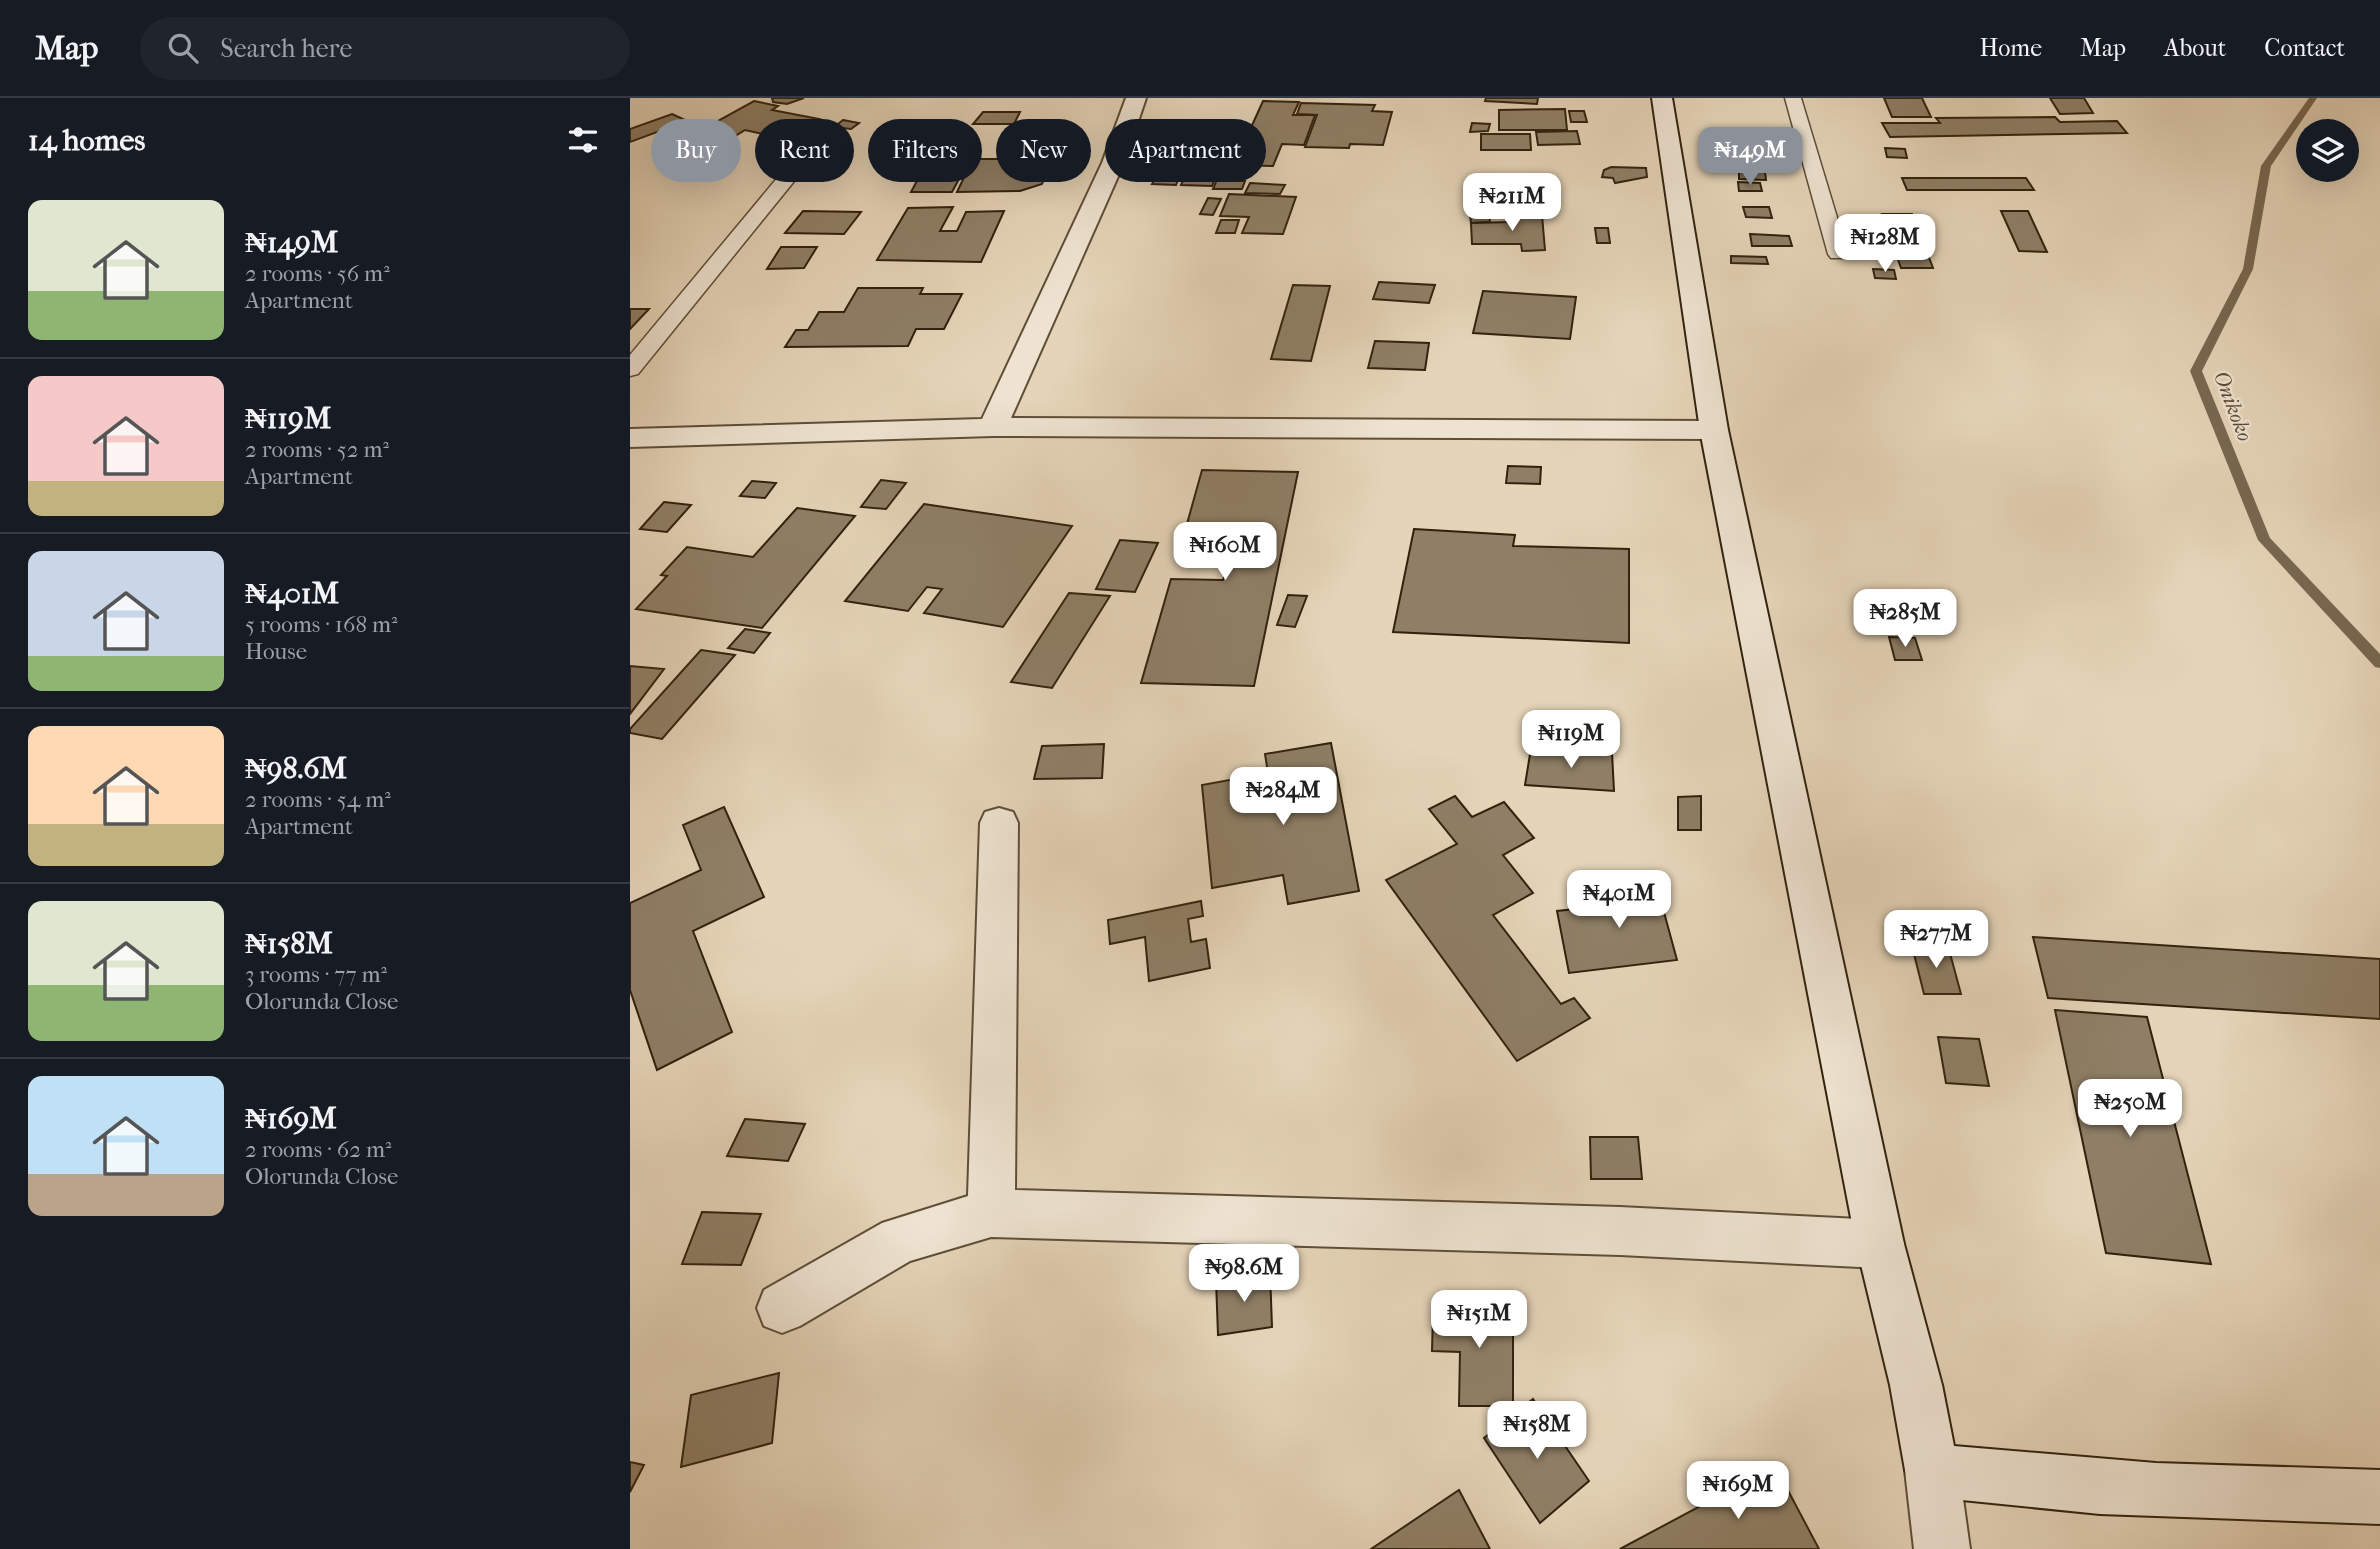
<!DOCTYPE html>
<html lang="en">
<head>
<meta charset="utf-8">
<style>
	:root { --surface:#171b24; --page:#20242c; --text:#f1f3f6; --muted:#9ea1a6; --line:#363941; --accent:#8c9099 }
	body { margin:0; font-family:"IM FELL French Canon",serif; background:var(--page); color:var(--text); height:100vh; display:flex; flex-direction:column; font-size:26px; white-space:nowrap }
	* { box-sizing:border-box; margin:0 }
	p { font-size:23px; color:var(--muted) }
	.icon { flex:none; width:38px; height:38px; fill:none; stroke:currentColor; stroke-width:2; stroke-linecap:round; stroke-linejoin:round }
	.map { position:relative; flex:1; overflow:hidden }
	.drawer { display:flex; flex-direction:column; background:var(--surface); width:630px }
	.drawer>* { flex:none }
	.guide { position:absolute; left:21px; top:21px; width:665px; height:63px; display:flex; gap:14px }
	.buttons { position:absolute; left:1666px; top:21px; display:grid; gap:14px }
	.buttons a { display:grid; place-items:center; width:63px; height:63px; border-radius:50%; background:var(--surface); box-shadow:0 7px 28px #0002; font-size:35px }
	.price { position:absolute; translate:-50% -60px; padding:0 16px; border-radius:14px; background:#fff; color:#222; font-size:23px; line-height:46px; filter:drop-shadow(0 2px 4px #0008) }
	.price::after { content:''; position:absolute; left:50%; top:42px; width:21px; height:16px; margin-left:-10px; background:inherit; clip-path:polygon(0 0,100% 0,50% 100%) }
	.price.active { background:var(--accent); color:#fff }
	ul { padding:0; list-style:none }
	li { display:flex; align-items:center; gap:21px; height:175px; padding:0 28px }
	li+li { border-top:2px solid var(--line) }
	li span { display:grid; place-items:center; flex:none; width:196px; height:140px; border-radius:14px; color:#555 }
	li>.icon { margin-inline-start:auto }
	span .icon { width:84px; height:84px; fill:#fffc; stroke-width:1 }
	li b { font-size:30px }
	h2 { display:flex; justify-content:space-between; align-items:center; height:84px; padding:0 28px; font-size:30px }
	.tag { padding:0 24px; border-radius:32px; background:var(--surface); box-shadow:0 7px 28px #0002; font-size:24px; line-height:63px }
	.tag.active { background:var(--accent); color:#fff }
	header { display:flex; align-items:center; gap:42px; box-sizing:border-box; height:98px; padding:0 35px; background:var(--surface); border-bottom:2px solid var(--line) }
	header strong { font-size:33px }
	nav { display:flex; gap:38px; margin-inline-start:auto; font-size:24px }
	.search { width:490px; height:63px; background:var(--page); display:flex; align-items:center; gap:18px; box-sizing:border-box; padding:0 24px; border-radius:38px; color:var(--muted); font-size:26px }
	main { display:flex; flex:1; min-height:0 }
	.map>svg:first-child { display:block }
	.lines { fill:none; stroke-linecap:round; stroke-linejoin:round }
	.stream { fill:#786851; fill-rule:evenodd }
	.building { fill:#8f7f66; stroke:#31220e; stroke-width:2 }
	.service-casing { stroke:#5e4e38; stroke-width:3 }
	.minor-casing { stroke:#5e4e38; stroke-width:4 }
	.secondary-casing { stroke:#31220e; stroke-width:4 }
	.service { fill:#eee3d1; fill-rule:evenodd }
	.minor { fill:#eee3d1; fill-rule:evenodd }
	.secondary { fill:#eee3d1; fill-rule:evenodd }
	.labels { text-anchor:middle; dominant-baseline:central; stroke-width:5; stroke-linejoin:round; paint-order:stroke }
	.far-water-label { font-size:21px; font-style:italic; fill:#5b4b35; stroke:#eee3d1 }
</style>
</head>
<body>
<header>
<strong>Map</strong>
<div class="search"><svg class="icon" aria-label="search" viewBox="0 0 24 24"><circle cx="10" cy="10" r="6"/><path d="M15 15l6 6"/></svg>Search here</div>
<nav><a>Home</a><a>Map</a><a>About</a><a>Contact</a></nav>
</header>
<main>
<section class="drawer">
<h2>14 homes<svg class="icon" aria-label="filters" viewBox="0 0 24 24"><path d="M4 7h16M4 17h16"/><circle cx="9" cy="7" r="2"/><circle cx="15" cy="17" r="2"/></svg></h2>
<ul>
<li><span style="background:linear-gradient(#dfe7d0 65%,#8fb573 0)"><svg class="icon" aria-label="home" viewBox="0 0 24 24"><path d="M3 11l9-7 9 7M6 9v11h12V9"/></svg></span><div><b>₦149M</b><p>2 rooms · 56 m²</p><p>Apartment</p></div></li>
<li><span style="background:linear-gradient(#f6c9c9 75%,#c2b280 0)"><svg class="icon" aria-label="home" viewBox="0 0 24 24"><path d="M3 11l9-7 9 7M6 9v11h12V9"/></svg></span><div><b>₦119M</b><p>2 rooms · 52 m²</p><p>Apartment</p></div></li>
<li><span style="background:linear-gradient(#c9d6e8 75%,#8fb573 0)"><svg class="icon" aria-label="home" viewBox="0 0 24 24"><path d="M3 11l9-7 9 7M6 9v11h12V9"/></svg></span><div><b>₦401M</b><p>5 rooms · 168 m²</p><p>House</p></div></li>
<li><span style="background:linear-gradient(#ffd9b3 70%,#c2b280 0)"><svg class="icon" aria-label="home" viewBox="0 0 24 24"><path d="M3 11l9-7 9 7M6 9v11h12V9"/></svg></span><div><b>₦98.6M</b><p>2 rooms · 54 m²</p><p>Apartment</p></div></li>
<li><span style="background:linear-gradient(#dfe7d0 60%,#8fb573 0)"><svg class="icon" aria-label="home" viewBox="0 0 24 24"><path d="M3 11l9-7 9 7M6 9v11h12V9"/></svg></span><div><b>₦158M</b><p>3 rooms · 77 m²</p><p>Olorunda Close</p></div></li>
<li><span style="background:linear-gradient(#bfe0f5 70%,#b9a48a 0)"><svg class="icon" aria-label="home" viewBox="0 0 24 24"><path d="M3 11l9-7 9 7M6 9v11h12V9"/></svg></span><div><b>₦169M</b><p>2 rooms · 62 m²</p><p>Olorunda Close</p></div></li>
</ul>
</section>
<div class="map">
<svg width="1750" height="1451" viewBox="0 0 1750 1451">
	<rect width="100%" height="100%" fill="#e5d4b8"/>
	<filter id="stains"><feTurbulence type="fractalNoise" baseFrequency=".00286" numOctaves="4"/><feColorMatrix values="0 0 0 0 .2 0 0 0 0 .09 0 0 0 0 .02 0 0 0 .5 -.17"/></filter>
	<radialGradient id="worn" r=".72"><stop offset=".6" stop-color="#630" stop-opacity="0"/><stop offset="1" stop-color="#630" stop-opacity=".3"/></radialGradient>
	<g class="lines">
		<!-- stream -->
		<path class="stream" d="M1679,0H1687L1641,68L1623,171L1572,273L1640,440L1750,556V570L1745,569L1628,442L1560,273L1613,171L1631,68Z"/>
	</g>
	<!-- building -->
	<g class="building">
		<path d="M142,0H174L157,6L143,4Z"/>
		<path d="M856,0H908L907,6L855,3Z"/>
		<path d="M1254,0H1292L1301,19H1262Z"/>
		<path d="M1420,0H1454L1463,15L1430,16Z"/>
		<path d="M124,3L148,8L142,12L189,21L156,41L115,32L107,37L75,30Z"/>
		<path d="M633,3L669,4L663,17H685L674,47L652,46L643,68L604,67Z"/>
		<path d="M671,5L745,7L742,13L762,14L753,47L720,46L719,50L675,49L687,17L667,16Z"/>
		<path d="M935,11L937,32H869V12Z"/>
		<path d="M939,13H954L957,24H941Z"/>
		<path d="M353,14H390L384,26H343Z"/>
		<path d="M42,16L57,23L0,44V31Z"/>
		<path d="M1425,19L1430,24L1487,23L1497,35L1260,39L1252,25H1310L1306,20Z"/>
		<path d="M213,22L229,25L221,31L204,29Z"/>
		<path d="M842,25L860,26L858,33L840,34Z"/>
		<path d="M947,33L950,46L908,47L906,34Z"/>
		<path d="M570,36L606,37L590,73L527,71L539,46L564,47Z"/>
		<path d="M851,36H900L901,52H851Z"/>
		<path d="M1103,44L1121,45L1122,59L1104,58Z"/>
		<path d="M1255,50L1275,51L1277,60L1257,59Z"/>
		<path d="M346,61H377L375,65L413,64L408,76L417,75L412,86L390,93L327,94L341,65H344Z"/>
		<path d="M327,68L322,77L294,78L299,69Z"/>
		<path d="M981,69L1016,70L1017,79L985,85L983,80L972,79L974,72Z"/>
		<path d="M1109,73L1135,74L1136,82L1109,81Z"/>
		<path d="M557,74L587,75L582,88L551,87Z"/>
		<path d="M528,76L550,77L546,87L522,86Z"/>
		<path d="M588,79L607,80L606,83H615L612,91H583Z"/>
		<path d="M1272,80H1396L1404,92H1277Z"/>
		<path d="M288,81H329L322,94H281Z"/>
		<path d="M1108,84L1130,85L1132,93H1109Z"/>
		<path d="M620,85L655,87L650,96L615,95Z"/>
		<path d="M599,96L666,99L653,136L612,135L619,119L590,118Z"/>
		<path d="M578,100L591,101L583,117L570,116Z"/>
		<path d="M849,100H870L871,110L849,111Z"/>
		<path d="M880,101H908L912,116H880Z"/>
		<path d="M323,109L310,133H327L336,114L374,113L351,164L247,162L278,110Z"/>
		<path d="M1113,109H1139L1142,120L1116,119Z"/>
		<path d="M173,113L231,114L214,136L155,135Z"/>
		<path d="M1371,113H1398L1417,154L1389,153Z"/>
		<path d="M859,116L860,124L841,125L840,117Z"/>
		<path d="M1252,116H1282L1303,170H1271Z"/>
		<path d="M881,117H912L915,152L892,153L891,146H842L841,125L881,124Z"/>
		<path d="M591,122H609L605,135H586Z"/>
		<path d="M965,130H978L980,145H967Z"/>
		<path d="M1120,136L1159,138L1162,148H1122Z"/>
		<path d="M1217,148L1244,152L1242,159L1215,156Z"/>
		<path d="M151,149H187L174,170L137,171Z"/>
		<path d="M1101,158L1136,159L1138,166L1101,165Z"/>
		<path d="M1243,171L1264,172L1266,181L1245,180Z"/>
		<path d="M749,184L805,187L799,205L743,201Z"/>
		<path d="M663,187L700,188L681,263L641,261Z"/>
		<path d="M228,190H293L290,196H332L314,231H286L278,248L155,249L166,232H178L189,214H214Z"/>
		<path d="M853,193L946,199L940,241L843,235Z"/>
		<path d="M0,211H19L0,231Z"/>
		<path d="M745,243L799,245L795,272L738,270Z"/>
		<path d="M878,368L911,369L910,386L876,385Z"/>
		<path d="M572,372L668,374L624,588L511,585L541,481L593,482L601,452L550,451Z"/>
		<path d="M251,382L276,385L256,411L231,409Z"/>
		<path d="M122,383L146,385L135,400L110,398Z"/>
		<path d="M34,404L61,407L37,434L10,431Z"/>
		<path d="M294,406L340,413L442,428L373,529L294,515L312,491L297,489L278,513L215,503Z"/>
		<path d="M167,410L225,418L132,530L6,511L37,478L31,477L57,449L123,459Z"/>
		<path d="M784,431L885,437L883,448L999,451V545L763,534Z"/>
		<path d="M490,442L528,445L505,494L466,491Z"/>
		<path d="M439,495L480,498L422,590L381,584Z"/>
		<path d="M658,497L677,498L665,529L647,527Z"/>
		<path d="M115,531L140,535L124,555L98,550Z"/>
		<path d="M1259,539L1285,540L1292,562H1265Z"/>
		<path d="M71,552L105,557L32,641L0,635V631Z"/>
		<path d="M0,568L34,571L0,616Z"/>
		<path d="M701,645L729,793L658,806L653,777L582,790L572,687L638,675L635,656Z"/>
		<path d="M474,646L472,680L404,681L412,648Z"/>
		<path d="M901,650L982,655L984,693L895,687Z"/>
		<path d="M825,698L842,719L874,704L904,740L873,757L903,795L863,817L931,906L944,900L960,920L887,963L756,782L827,746L799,711Z"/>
		<path d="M1071,698V732H1048V699Z"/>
		<path d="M94,709L134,799L63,833L102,934L27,972L0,892V805L71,772L53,727Z"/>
		<path d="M1023,774L1047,862L939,875L927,813L993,806L987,778Z"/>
		<path d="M571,803L573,818L558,821L561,844L576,841L580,870L519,883L515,839L480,846L478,822Z"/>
		<path d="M1403,839L1750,861V921L1418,900Z"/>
		<path d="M1282,848H1318L1331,896H1294Z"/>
		<path d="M1425,912L1517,919L1581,1166L1476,1155Z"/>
		<path d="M1308,939L1349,941L1359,988L1316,985Z"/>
		<path d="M115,1021L175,1026L158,1063L97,1058Z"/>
		<path d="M960,1039H1008L1012,1081H961Z"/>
		<path d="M72,1114L131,1116L111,1167L52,1166Z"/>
		<path d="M640,1174L642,1229L588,1237L586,1182Z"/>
		<path d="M818,1203L883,1204V1308H829L830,1254L802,1253L803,1216H817Z"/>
		<path d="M149,1275L142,1345L51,1369L61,1297Z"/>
		<path d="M903,1301L959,1383L910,1425L854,1340Z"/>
		<path d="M0,1364L14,1367L0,1394Z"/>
		<path d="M1145,1368L1189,1451H990Z"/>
		<path d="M829,1392L860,1451H741Z"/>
	</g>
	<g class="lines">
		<!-- service casing -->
		<g class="service-casing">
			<g id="service">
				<path d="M1155,0H1171L1218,156L1215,160H1201L1198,156Z"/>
				<path d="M189,36L198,41L195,45L8,276L0,278V257L183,37Z"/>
			</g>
		</g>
		<!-- minor casing -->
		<g class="minor-casing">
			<g id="minor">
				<path d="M496,0H516L494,65L381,320L1084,323L1094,326L1098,332L1094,338L1084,341L363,338L0,349V331L352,321L472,65Z"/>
				<path d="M369,710L383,714L388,725L385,1092L990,1109L1250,1122L1267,1129L1274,1146L1267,1163L1250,1170L990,1157L361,1139L280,1163L170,1228L152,1235L134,1228L127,1210L134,1192L252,1125L338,1098L350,725L355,714Z"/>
				<path d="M1302,1345L1321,1353L1329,1372L1340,1451H1284L1275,1372L1283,1353Z"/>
			</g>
		</g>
		<!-- secondary casing -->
		<g class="secondary-casing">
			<path id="secondary" d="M1022,0H1042L1098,332L1274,1146L1312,1287L1324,1348L1526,1365L1750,1372V1426L1470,1416L1302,1399L1283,1391L1275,1372L1260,1287L1226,1146L1070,332Z"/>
		</g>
		<!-- service -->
		<use href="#service" class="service"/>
		<!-- minor -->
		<use href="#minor" class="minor"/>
		<!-- secondary -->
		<use href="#secondary" class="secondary"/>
	</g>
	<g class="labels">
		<!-- far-water labels -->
		<g class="far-water-label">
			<text transform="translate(1603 308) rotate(69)">Onikoko</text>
		</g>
	</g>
	<rect width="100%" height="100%" filter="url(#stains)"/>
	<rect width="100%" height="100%" fill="url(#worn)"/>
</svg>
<div class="buttons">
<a><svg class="icon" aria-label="layers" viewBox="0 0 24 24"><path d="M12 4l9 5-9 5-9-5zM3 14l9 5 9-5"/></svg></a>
</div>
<b class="price active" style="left:1120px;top:89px">₦149M</b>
<b class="price" style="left:882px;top:135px">₦211M</b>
<b class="price" style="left:1255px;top:176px">₦128M</b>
<b class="price" style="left:595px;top:484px">₦160M</b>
<b class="price" style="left:1275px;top:551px">₦285M</b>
<b class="price" style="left:941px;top:672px">₦119M</b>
<b class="price" style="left:653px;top:729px">₦284M</b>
<b class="price" style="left:989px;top:832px">₦401M</b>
<b class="price" style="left:1306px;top:872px">₦277M</b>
<b class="price" style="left:1500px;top:1041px">₦250M</b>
<b class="price" style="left:614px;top:1206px">₦98.6M</b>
<b class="price" style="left:849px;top:1252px">₦151M</b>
<b class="price" style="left:907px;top:1363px">₦158M</b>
<b class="price" style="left:1108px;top:1423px">₦169M</b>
<div class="guide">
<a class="tag active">Buy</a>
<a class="tag">Rent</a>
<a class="tag">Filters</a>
<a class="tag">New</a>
<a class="tag">Apartment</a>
</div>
</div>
</main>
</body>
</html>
